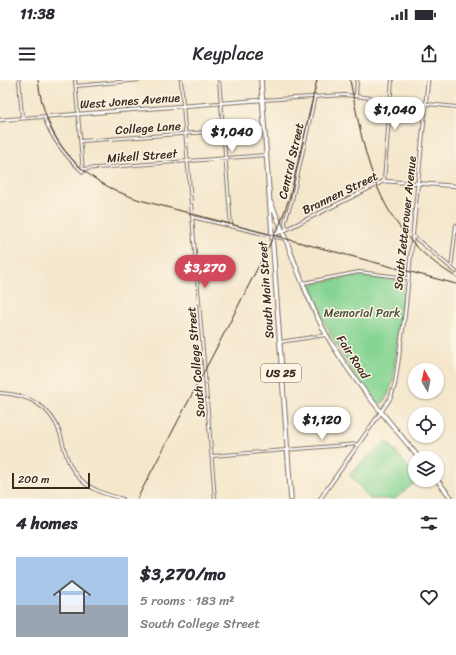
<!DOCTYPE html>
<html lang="en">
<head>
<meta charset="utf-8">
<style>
	:root { --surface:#fff; --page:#f7f7f7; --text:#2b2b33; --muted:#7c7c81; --accent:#d1495b }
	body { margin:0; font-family:Sriracha,sans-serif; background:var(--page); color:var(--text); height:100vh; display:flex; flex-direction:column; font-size:15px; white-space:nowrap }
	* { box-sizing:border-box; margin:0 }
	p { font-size:13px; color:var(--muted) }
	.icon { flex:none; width:22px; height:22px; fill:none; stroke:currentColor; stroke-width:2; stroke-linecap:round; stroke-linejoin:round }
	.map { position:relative; height:419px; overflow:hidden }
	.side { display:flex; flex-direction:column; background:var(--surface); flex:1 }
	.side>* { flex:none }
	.needle { width:26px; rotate:351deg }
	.buttons { position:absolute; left:408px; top:283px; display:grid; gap:8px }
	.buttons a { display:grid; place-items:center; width:36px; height:36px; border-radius:50%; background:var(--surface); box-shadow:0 1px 3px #0004; font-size:20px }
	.scale { position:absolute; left:12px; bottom:10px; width:78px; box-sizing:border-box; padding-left:4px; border:2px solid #3b2a1e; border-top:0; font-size:11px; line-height:14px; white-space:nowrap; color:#3b2a1e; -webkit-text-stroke:3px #fcf5e5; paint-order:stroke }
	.price { position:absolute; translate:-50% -34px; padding:0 9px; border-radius:14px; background:#fff; color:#222; font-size:13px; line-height:26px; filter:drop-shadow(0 1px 2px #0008) }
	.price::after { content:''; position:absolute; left:50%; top:24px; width:12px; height:9px; margin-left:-6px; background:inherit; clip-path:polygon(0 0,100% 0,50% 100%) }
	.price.selected { background:var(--accent); color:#fff }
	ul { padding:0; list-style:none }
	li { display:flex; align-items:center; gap:12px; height:100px; padding:0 16px }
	li span { display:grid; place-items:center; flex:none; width:112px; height:80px; border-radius:0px; color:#555 }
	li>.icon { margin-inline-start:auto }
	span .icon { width:48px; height:48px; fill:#fffc; stroke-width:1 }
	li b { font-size:17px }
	h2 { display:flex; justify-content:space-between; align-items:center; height:48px; padding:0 16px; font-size:17px }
	.status { display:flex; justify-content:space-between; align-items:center; height:28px; padding:0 20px; background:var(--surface); direction:ltr }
	.status svg { height:11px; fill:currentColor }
	header { display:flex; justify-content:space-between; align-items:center; height:52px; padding:0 16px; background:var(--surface); font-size:18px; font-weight:600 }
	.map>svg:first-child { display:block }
	.green { fill:#86d493; stroke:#607f58 }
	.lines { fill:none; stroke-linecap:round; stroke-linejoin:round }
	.minor-casing { stroke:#7c6c5b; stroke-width:4 }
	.tertiary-casing { stroke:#7c6c5b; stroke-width:4.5 }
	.primary-casing { stroke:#7c6c5b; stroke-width:5.5 }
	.minor { stroke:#fff; stroke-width:2 }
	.tertiary { stroke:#fff; stroke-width:2.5 }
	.primary { stroke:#fff; stroke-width:3.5 }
	.rail { stroke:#3b2a1e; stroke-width:1 }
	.labels { text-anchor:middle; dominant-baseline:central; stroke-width:3; stroke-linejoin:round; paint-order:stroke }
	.shield { fill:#fcf5e5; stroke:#75675a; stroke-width:1 }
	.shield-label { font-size:11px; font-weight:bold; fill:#3b2a1e }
	.street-label { font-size:12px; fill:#3b2a1e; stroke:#fcf5e5 }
	.park-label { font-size:12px; fill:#4e543b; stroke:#fcf5e5 }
</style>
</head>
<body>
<div class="status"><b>11:38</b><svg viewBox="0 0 49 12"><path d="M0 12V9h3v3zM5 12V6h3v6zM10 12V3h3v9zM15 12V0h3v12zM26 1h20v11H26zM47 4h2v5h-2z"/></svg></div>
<header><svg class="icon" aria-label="menu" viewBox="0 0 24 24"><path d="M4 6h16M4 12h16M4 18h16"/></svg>Keyplace<svg class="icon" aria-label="share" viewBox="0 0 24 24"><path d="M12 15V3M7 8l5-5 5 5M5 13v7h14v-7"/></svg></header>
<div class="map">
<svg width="456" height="419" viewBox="0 0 456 419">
	<rect width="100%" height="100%" fill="#fcf5e5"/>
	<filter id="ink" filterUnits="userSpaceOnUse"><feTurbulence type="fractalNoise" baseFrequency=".025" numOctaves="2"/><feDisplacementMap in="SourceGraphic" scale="8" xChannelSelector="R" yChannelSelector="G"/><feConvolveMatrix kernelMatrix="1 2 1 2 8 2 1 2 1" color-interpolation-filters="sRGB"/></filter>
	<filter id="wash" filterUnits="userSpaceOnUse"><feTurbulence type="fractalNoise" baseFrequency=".012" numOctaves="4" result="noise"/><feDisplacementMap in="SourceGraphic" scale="16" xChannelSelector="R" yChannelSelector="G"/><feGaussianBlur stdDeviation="0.9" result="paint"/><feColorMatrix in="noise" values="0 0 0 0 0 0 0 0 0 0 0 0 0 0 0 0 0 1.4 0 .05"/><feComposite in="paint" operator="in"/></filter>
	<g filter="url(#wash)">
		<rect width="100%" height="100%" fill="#f4e7cc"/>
		<!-- green -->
		<g class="green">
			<path d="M357,195L403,201L404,203L393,301L388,315L383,323L380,324C360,316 316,227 306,205Z"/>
			<path d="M387,361L415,395V400H418L395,419H370L350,395L363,381Z"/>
		</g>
	</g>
	<g filter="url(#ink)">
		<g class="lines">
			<!-- minor casing -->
			<g class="minor-casing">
				<g id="minor">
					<path d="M19,0L22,38"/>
					<path d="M75,0L83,92"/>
					<path d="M181,0L215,419"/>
					<path d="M219,0L231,146"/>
					<path d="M76,6L140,0"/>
					<path d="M356,15L357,0"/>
					<path d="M262,20L345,15L456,27"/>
					<path d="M44,37C52,59 66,77 83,92"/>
					<path d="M81,61L264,48"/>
					<path d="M83,89L266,75"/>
					<path d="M384,101L392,0"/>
					<path d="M192,137L285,159"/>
					<path d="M286,150L285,141L292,120L315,16"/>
					<path d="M413,156L456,192"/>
					<path d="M451,189L456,145"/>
					<path d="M303,203L359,192L407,198"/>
					<path d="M280,262L326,255"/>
					<path d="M0,313C27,314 51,326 60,353C65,370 67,385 79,398C91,410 107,415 123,419"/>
					<path d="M212,376L358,364"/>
				</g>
			</g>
			<!-- tertiary casing -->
			<g class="tertiary-casing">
				<g id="tertiary">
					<path d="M0,40L262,20"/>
					<path d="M283,151L384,101L456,106"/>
					<path d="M320,419L381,332L391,317L395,304L405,233L428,0"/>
				</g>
			</g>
			<!-- primary casing -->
			<g class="primary-casing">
				<g id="primary">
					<path d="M261,0L291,419"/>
					<path d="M271,123C290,166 303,212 326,254C352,300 386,337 419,378"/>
					<path d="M272,155L282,151"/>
					<path d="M437,400L452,419"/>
				</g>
			</g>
			<!-- minor -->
			<use href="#minor" class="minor"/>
			<!-- tertiary -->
			<use href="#tertiary" class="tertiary"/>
			<!-- primary -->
			<use href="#primary" class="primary"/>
			<!-- rail -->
			<g class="rail">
				<path d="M38,0C45,63 81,101 140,120L456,204"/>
				<path d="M350,0C366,82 377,150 456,197"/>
				<path d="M137,419L228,246L280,144L290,116L298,82L317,0"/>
			</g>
		</g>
	</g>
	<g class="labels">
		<!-- shield labels -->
		<rect class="shield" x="261" y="284" width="40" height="18" rx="3"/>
		<g class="shield-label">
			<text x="281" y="293">US 25</text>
		</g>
		<!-- street labels -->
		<g class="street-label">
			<text transform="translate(130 21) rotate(-4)">West Jones Avenue</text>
			<text transform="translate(148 48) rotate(-4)">College Lane</text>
			<text transform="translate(142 76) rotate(-4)">Mikell Street</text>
			<text transform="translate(291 81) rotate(-77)">Central Street</text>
			<text transform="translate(340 113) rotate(-26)">Brannen Street</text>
			<text transform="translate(405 143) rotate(-84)">South Zetterower Avenue</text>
			<text transform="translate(266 210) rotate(-94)">South Main Street</text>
			<text transform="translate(353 277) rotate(57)">Fair Road</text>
			<text transform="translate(196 282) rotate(-95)">South College Street</text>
		</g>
		<!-- park labels -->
		<g class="park-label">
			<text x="362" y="233">Memorial Park</text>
		</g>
	</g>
</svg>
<div class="buttons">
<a><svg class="needle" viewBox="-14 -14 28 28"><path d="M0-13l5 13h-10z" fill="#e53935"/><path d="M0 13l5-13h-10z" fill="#7c7c81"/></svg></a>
<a><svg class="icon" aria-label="locate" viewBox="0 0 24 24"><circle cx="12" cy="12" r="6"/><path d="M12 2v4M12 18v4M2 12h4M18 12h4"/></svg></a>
<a><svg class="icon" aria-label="layers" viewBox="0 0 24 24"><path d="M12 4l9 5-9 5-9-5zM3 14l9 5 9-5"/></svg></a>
</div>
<div class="scale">200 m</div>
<b class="price" style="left:395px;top:51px">$1,040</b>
<b class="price" style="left:232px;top:73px">$1,040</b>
<b class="price selected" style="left:205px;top:209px">$3,270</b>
<b class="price" style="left:322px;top:361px">$1,120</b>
</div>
<section class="side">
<h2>4 homes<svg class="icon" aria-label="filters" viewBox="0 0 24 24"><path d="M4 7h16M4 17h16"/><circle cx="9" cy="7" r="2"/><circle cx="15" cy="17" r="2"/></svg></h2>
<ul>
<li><span style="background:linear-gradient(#a9c7e8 60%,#9aa5b1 0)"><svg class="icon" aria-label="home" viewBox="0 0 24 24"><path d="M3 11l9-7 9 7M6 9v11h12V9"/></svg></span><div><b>$3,270/mo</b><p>5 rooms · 183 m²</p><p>South College Street</p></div><svg class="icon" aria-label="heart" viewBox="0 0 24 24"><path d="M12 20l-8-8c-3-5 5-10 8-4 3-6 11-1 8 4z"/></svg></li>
</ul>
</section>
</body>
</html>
